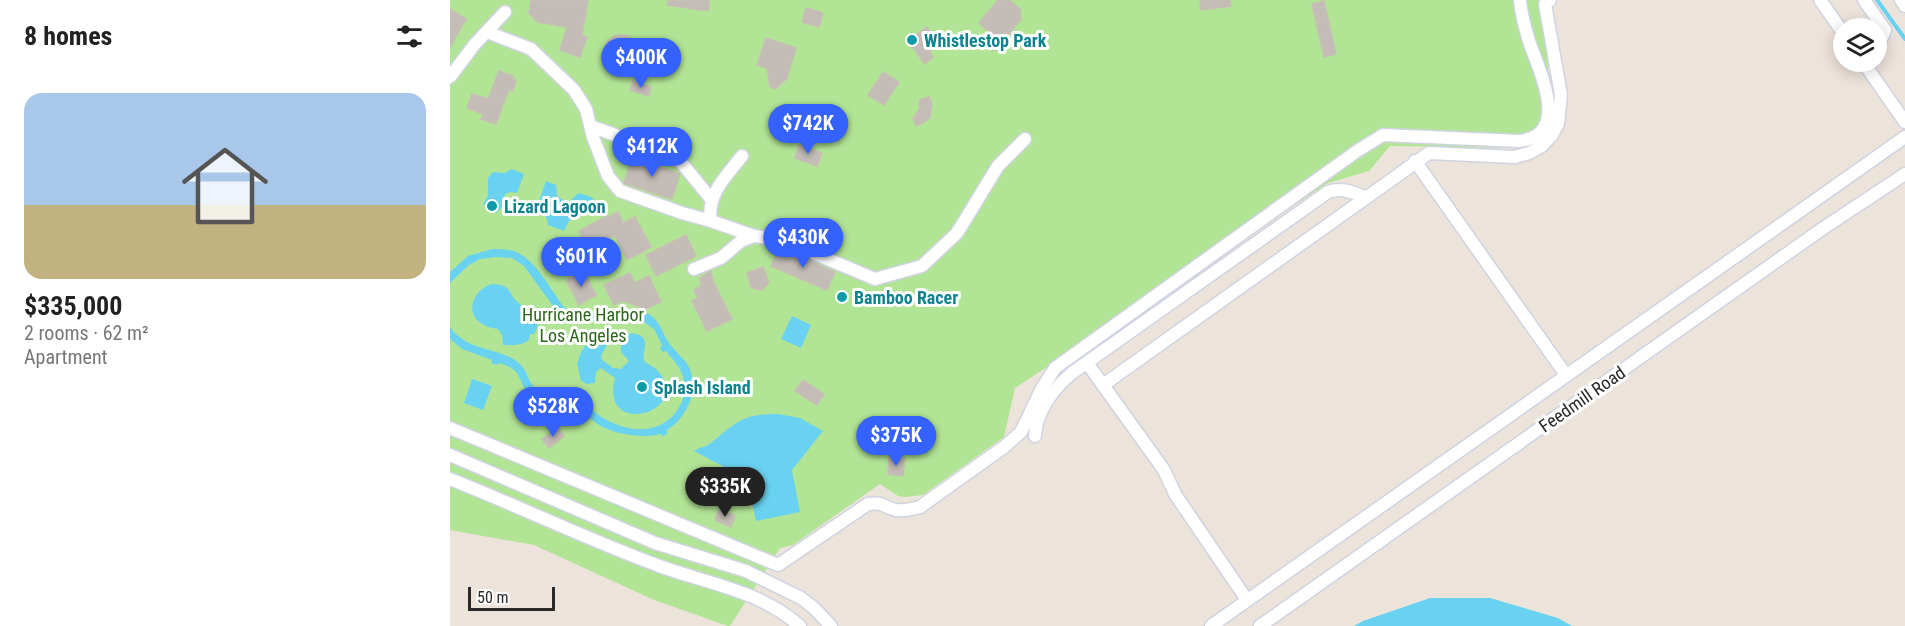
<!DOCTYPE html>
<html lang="en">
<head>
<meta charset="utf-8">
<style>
	:root { --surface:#fff; --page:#f2f2f2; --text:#222; --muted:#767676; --accent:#3561fe }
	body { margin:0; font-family:"Roboto Condensed",sans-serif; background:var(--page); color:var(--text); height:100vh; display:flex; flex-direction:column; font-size:22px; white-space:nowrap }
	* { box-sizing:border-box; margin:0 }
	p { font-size:20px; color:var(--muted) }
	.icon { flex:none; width:33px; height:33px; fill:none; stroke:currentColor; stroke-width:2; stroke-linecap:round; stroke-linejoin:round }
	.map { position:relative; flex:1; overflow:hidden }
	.side { display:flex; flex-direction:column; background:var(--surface); width:450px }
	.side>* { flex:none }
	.controls { position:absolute; left:1383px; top:18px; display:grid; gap:12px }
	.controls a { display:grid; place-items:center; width:54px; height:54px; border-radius:50%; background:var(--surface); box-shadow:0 3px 15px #0003; font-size:30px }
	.scale { position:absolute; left:18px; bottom:15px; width:87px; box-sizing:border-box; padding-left:6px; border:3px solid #292929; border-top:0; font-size:16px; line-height:21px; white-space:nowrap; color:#292929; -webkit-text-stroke:4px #fff; paint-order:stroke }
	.price { position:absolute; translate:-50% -51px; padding:0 14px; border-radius:21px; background:var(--accent); color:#fff; font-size:20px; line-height:39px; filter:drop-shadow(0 2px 3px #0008) }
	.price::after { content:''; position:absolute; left:50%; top:36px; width:18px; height:14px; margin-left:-9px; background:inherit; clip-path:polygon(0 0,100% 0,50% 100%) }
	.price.current { background:#222; color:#fff }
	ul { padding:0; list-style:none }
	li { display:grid; align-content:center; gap:12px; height:318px; padding:0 24px }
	li span { display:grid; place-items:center; height:186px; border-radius:18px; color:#555 }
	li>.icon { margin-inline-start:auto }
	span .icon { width:108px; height:108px; fill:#fffc; stroke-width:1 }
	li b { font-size:26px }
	h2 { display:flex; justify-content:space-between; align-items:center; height:72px; padding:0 24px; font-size:26px }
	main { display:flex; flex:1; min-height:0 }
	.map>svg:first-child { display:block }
	.green { fill:#b2e495 }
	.water { fill:#6ad2f1 }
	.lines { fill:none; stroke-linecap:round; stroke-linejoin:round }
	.stream { stroke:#6ad2f1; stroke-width:4 }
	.building { fill:#c4bdb7; stroke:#c7bfb4; stroke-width:1.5 }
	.minor-casing { stroke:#cfd3e2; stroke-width:15 }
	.minor { stroke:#fff; stroke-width:12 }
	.culture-dot { fill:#0f9aa8; stroke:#fff; stroke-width:2 }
	.labels { text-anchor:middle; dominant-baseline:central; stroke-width:6; stroke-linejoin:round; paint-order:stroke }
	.culture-label { font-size:18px; font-weight:bold; fill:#0d838f; stroke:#fff; text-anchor:start }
	.park-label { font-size:18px; fill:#2b6718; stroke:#fff }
	.street-label { font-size:18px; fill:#292929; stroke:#fff }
</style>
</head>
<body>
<main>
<section class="side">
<h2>8 homes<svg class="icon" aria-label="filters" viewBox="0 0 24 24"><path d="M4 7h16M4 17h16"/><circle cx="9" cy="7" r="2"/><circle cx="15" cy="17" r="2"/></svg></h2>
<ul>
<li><span style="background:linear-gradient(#a9c7e8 60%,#c2b280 0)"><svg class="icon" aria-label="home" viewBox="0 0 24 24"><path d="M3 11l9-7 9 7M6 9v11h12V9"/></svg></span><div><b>$335,000</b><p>2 rooms · 62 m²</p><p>Apartment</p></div></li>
</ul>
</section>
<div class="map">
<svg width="1455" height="626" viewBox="0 0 1455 626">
	<rect width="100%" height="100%" fill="#ece3da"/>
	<!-- green -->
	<path class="green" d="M0,0H1092L1102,114L1073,148L940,146L919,171L878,183L565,388L554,437L473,495L454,497L448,496L430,484L343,545L330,548L280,626H278L204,600L84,545L0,530Z"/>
	<!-- water -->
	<g class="water">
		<path d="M62,169L74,174L67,193L61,192L55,194L53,206L46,213L33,204L38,196V178L43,172L54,173Z"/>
		<path d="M96,181L106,185L107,196C122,206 119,200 129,193L141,197L145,201L144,208L119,221L114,231L98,225L97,219L94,214L95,205L89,201Z"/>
		<path d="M42,249C51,249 62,249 70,254C86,262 102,291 113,306C133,325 171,304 194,312C207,316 211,329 217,340C222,348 229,354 235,361C252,383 239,417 217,430V434L212,437L211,434C190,439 157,434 141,419C133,412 127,401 116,398C104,395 92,403 81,394C65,383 77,372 50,363L46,365L41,363L42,360L12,349L0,339V327C18,353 50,346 70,364C77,370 78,381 85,388C100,395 115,386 130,397L133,395L136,398V404C159,429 206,443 228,409C235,399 237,385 232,374C229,365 222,359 216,351L213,352L210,349L212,345L204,329L190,319L180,318L161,321H145L115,318L106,310L74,266L62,258L46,257L30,259L19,265L0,283V272L18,256Z"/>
		<path d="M42,284C65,285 57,296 70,304C74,307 80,307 85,309C89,318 89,326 84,334H80L79,340C70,346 63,345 53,345L52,335L48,329C44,328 38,328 34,325C13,315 23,289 42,284Z"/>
		<path d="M342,316L361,325L351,348L331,339Z"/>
		<path d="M181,333C203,336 192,348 194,361C199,365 205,367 209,372C242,414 149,438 165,378L151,368L146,372L145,383L137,384L131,381L127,364L131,352L135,346L150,335L158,343L151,356L152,360L163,368L171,369L179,361L171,352V341L177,335Z"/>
		<path d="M22,379L42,386L33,410L14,403Z"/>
		<path d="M328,414L350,418L373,431L342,470L350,512L306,521L297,479L244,451C249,447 256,447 261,443C287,422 292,414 328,414Z"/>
		<path d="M980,598H1040L1108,618L1122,626H904L913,621Z"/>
	</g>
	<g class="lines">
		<!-- stream -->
		<path class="stream" d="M1427,0L1455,39"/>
	</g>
	<!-- building -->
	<g class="building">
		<path d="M81,0H138L132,35L137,37L130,57L110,50L117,27L87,22L79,13Z"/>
		<path d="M218,0H259L258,11L217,5Z"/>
		<path d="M548,0H559L570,9L571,19L545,51L532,40L539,32L529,23Z"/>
		<path d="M750,0H780L781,6L751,10Z"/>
		<path d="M874,1L886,54L874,57L862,4Z"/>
		<path d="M356,8L373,13L369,27L352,22Z"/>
		<path d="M0,9L16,19L0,47Z"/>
		<path d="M477,27L489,44L479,52L483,57L475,64L458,41Z"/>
		<circle cx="171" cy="52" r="17"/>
		<path d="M316,38L346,48L337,78L326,89L320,87L317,68L307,65Z"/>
		<path d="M49,71L63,76L62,79L66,80L63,91L59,89L46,124L31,119L33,114L17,108L22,94L38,99Z"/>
		<path d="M433,72L449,82L434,105L418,95Z"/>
		<path d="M183,81L201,87L199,96L180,90Z"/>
		<path d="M479,97L482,104L480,117L473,123L466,126L463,118L470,108L469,100Z"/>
		<path d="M349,145L372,153L367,166L345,158Z"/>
		<path d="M182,157L230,174L222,199L174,183Z"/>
		<path d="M168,212L173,223L185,217L201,247L177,260L165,235L140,248L136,241L134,243L129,231L157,216L158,217Z"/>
		<path d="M358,230L378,238L374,249L354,240Z"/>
		<path d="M236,235L246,256L206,276L196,255Z"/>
		<path d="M329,248L385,272L377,290L321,266Z"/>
		<path d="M313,267L319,282L312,290L301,288L297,273Z"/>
		<path d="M134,271L146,295L129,305L116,280Z"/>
		<path d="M261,271L263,281L282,319L257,331L242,301L248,298L244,290L251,286L250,278Z"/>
		<path d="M180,273L185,283L199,276L211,302L196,309L173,301L164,305L154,285Z"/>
		<path d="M353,380L374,394L367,405L345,391Z"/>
		<path d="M108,428L114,436L99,448L92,439Z"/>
		<path d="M439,458L455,459L453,476L438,474Z"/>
		<path d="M269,509L285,516L281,527L265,520Z"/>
	</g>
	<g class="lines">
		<!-- minor casing -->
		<g class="minor-casing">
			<g id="minor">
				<path d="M1370,0L1394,34"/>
				<path d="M1414,0L1435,30L1426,52"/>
				<path d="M1451,0L1455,6"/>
				<path d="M37,32L81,49L124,90L136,109L143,137L158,176L170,191L232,213L261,221"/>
				<path d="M1413,62L1455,122"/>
				<path d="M0,77L25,44L55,12"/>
				<path d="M140,126L188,143L230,161L261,199"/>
				<path d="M292,156C277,175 256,195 261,221L304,236L332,240L425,279L472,266L507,233L548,166L575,139"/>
				<path d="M965,161L1116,375"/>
				<path d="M244,269L271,258L291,241L304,236"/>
				<path d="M637,363L714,470L725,494L797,600"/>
				<path d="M653,385L979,153L1065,157L1079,153L1092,146L1102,135L1108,124L1111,95L1095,4L1100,0"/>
				<path d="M0,428L328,565L418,504C435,502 433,507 446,510C454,511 463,509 470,507L554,447L571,432L591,390L605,368L907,151L933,135L1069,141C1122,135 1089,71 1079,41C1075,28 1071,13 1070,0"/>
				<path d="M585,436C586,411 604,388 622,373L878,192C891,187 902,192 915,197"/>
				<path d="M0,455L205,543L296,571L351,598L364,608L381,626"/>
				<path d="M0,479C71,507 140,541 212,567C260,584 310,591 350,626"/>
				<path d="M761,626L1455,137"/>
				<path d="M810,626L1372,229L1455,174"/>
			</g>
		</g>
		<!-- minor -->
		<use href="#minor" class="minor"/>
	</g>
	<!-- markers -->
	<g class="culture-dot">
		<circle cx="462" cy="40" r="6"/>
		<circle cx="42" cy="206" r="6"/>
		<circle cx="392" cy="297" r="6"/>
		<circle cx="192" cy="387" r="6"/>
	</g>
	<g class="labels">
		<!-- culture labels -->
		<g class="culture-label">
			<text x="474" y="40">Whistlestop Park</text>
			<text x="54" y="206">Lizard Lagoon</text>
			<text x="404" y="297">Bamboo Racer</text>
			<text x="204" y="387">Splash Island</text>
		</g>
		<!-- park labels -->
		<g class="park-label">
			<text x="133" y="314">Hurricane Harbor<tspan x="133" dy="21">Los Angeles</tspan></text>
		</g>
		<!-- street labels -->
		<g class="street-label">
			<text transform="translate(1132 399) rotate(-35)">Feedmill Road</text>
		</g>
	</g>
</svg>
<div class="controls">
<a><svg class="icon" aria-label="layers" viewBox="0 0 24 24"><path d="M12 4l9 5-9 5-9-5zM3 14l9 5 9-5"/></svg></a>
</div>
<div class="scale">50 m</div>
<b class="price" style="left:191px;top:89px">$400K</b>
<b class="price" style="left:358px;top:155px">$742K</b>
<b class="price" style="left:202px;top:178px">$412K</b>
<b class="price" style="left:353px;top:269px">$430K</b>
<b class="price" style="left:131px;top:288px">$601K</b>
<b class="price" style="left:103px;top:438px">$528K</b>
<b class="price" style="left:446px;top:467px">$375K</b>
<b class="price current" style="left:275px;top:518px">$335K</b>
</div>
</main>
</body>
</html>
